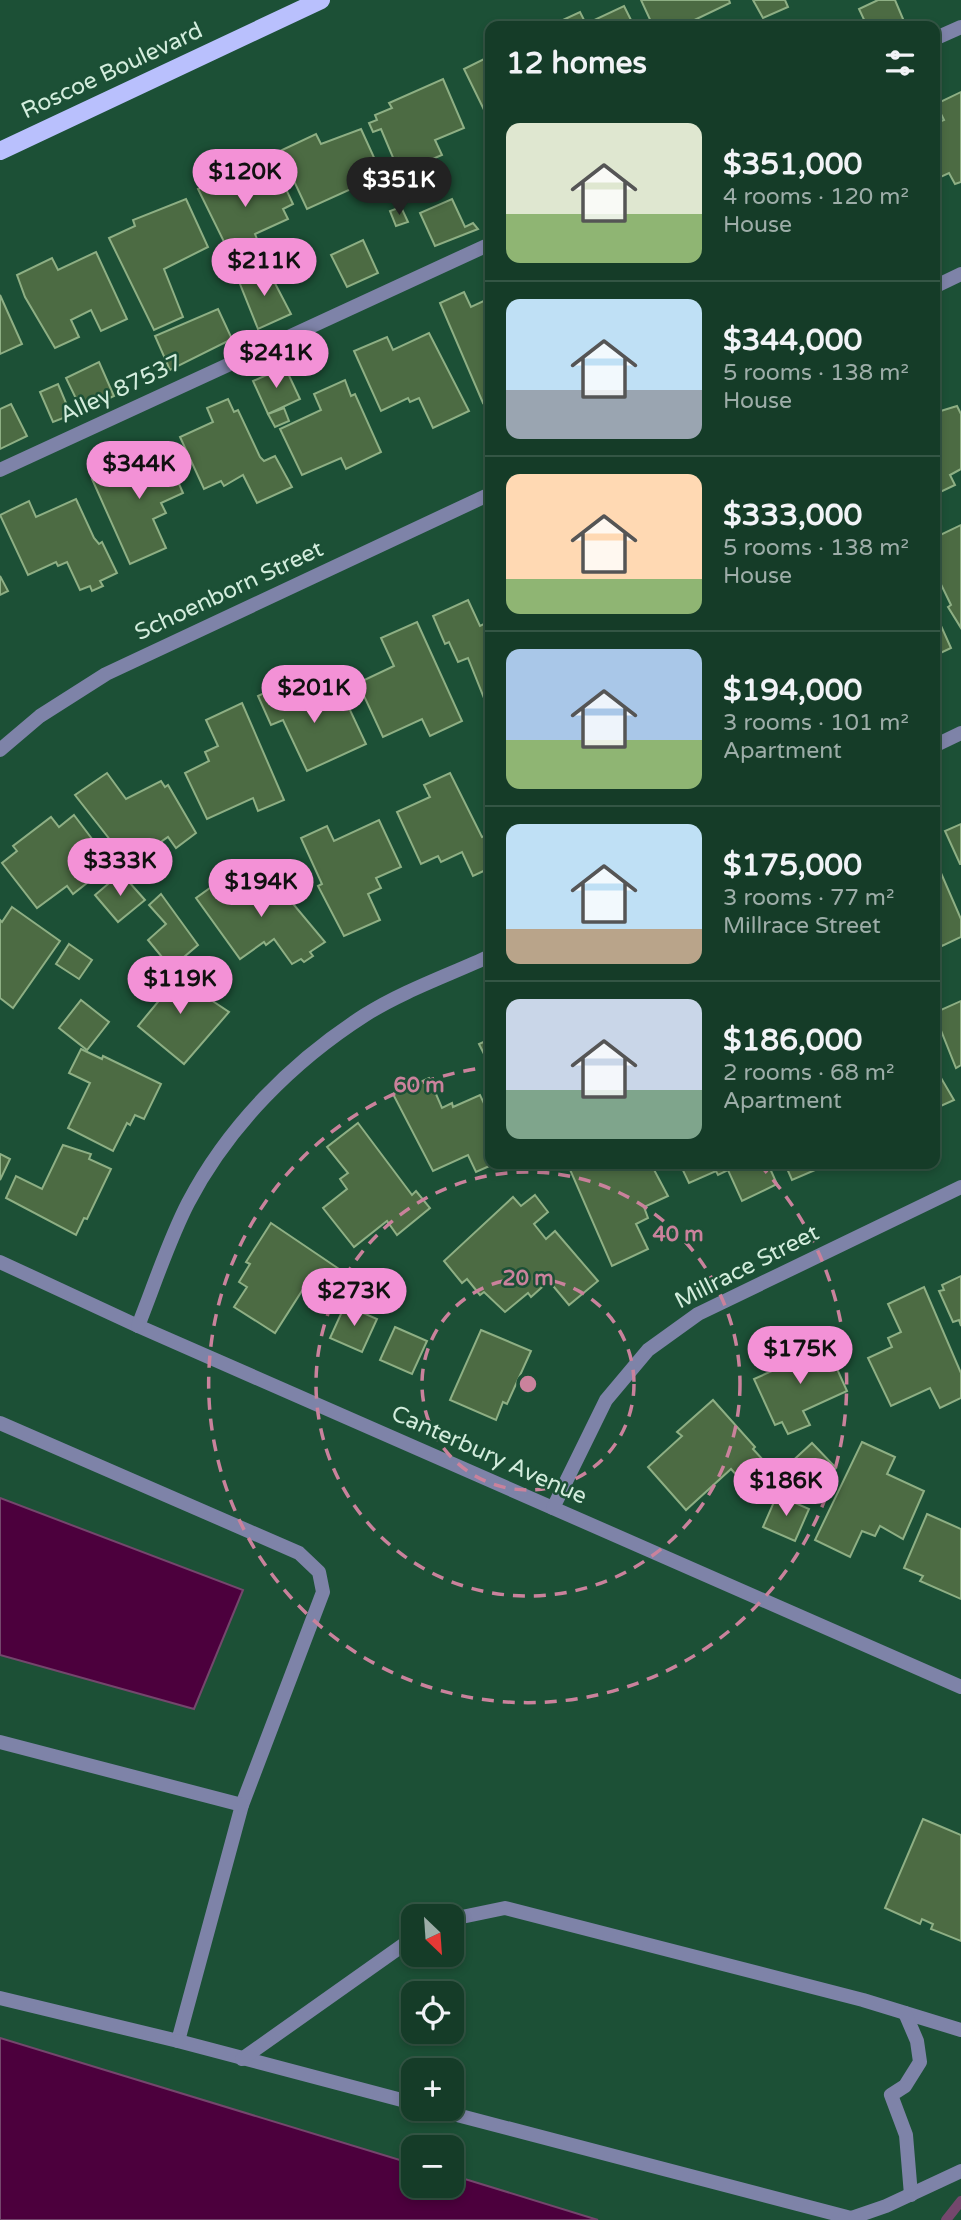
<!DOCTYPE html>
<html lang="en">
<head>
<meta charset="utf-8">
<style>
	:root { --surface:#153c28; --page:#1e4330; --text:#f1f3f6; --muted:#9dada8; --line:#345645; --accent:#f391d6 }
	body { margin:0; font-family:"Varela Round",sans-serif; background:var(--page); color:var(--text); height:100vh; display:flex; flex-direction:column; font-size:26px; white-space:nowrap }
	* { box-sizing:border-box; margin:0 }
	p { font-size:23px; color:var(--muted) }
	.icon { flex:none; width:38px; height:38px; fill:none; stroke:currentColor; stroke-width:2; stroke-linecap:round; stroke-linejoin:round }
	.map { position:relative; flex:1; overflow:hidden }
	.details { position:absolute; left:485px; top:21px; width:455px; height:1148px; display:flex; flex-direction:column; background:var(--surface); border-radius:14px; box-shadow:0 4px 10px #0003,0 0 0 2px var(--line) }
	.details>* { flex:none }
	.needle { width:46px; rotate:155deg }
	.controls { position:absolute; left:401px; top:1904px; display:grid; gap:14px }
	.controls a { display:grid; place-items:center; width:63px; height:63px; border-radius:14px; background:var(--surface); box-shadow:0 4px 10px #0003,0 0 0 2px var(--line); font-size:35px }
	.price { position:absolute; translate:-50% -60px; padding:0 16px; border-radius:24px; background:var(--accent); color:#111; font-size:23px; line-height:46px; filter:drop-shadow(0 2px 4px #0008) }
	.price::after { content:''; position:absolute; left:50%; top:42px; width:21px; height:16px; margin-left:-10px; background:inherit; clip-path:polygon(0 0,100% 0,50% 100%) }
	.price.selected { background:#222; color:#fff }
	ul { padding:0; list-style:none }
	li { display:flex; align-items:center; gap:21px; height:175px; padding:0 21px }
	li+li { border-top:2px solid var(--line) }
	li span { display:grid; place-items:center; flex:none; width:196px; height:140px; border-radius:14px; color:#555 }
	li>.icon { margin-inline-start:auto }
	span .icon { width:84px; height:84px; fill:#fffc; stroke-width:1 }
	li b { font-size:30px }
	h2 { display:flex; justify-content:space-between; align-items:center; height:84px; padding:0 21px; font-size:30px }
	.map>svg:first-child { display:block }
	.water { fill:#4c003d; stroke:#74476d; stroke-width:2 }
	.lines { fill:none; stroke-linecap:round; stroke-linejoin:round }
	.stream { stroke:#74476d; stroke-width:10 }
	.building { fill:#4c6b43; stroke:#8eaf84; stroke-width:2 }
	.service { stroke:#7e83a8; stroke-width:14 }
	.minor { stroke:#7e83a8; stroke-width:14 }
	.primary { stroke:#b9c0fd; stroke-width:18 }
	.ring { fill:none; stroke:#ca829c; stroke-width:3.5; stroke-dasharray:12 9 }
	.labels { text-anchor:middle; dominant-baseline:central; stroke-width:5; stroke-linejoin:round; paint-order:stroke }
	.street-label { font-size:23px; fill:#d3eddd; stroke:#1c5036 }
	.centre { fill:#ca829c; stroke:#1c5036; stroke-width:3.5 }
	.ring-label { font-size:21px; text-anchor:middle; font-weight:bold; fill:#ca829c; stroke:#1c5036; stroke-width:5; stroke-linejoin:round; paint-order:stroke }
</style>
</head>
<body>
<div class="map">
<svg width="961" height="2220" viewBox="0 0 961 2220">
	<rect width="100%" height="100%" fill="#1c5036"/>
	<!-- water -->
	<g class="water">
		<path d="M0,1498L243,1590L194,1709L0,1655Z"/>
		<path d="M0,2038L413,2164V2186H452V2175L598,2220H0Z"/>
	</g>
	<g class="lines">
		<!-- stream -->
		<path class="stream" d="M946,2220L961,2201"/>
	</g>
	<!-- building -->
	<g class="building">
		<path d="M641,0H729L730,3L686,24L687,26H653Z"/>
		<path d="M753,0H785L788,7L763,18Z"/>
		<path d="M878,0H895L906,26H867L859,9Z"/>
		<path d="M624,6L634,26H550L580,12L586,24Z"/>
		<path d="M490,56V122L464,69Z"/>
		<path d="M443,79L464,128L435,140L442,155L404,171L398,158L394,160L381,129L373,132L369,123L377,120L375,115L392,108L389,103Z"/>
		<path d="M961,92V182L955,184L949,173L934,180V124L944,120L936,104Z"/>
		<path d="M361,129L382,175L307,209L280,151L316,134L321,144Z"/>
		<path d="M263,166L276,194L286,189L293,204L283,209L288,219L255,234L261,249L234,262L198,189L242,169L244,175Z"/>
		<path d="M186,199L208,247L164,269L183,317L154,330L109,238L135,226L133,220Z"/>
		<path d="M452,199L465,227L473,223L478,229L435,246L420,213Z"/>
		<path d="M401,207L408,222L396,226L390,211Z"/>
		<path d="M363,240L378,273L347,287L331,255Z"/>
		<path d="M96,252L127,319L101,331L91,310L71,320L79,337L55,348L25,297L17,275L52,258L58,270Z"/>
		<path d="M266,266L291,314L258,329L238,279Z"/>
		<path d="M464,292L471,307L490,298V399L483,403L440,303Z"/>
		<path d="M0,295L22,344L0,354Z"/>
		<path d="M218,309L232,339L170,370L155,336Z"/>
		<path d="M429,333L469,411L433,428L419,398L410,402L408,398L381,411L354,351L387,337L393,350Z"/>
		<path d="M99,362L114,396L82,411L66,378Z"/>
		<path d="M285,367L300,399L268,414L253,381Z"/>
		<path d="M345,380L351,396L355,394L381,452L346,469L341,458L302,475L280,429L321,410L314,394Z"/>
		<path d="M58,384L71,415L53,422L40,392Z"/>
		<path d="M228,399L234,412L238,410L260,457L264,461L275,456L292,487L257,503L243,475L224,486L221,481L204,489L180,437L213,422L207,408Z"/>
		<path d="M11,404L27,436L0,449V409Z"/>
		<path d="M957,406L961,414V469L950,475L955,485L934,495V413Z"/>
		<path d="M284,408L289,421L275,427L268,414Z"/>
		<path d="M163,447L183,493L161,503L166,513L153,519L166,548L130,564L92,479Z"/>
		<path d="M76,499L94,538L99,544L102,542L117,573L100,581L103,586L92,591L90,586L80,590L67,562L58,566L56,562L28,575L0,515L29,501L36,517Z"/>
		<path d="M961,525V628L948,607L951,605L934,570V538Z"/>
		<path d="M0,576L8,591L0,595Z"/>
		<path d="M468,600L480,626L490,621V702L484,698L468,658L458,662L449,642L445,644L433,616Z"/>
		<path d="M937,617L951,648L936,655L938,659L934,660Z"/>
		<path d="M417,622L462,721L430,736L422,719L383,737L358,683L394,666L381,638Z"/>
		<path d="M289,681L301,707L323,695L325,701L342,693L366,744L307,771L283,720L271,725L258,696Z"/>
		<path d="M242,703L284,800L258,811L253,798L207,819L185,773L209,761L205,752L218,746L206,720Z"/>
		<path d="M107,773L126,799L161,781L165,787L168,785L196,833L176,848L168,837L129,864L75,795Z"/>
		<path d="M450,773L482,837L490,834V868L473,876L462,852L441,862L438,856L421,864L397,812L430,797L424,785Z"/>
		<path d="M74,815L111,864L73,894L67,886L37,908L2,863L17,851L13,846L51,817L59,827Z"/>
		<path d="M379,820L401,867L376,878L381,888L368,894L380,920L344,936L318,886L322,884L301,838L327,826L334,841Z"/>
		<path d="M961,824V864H960L945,831Z"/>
		<path d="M934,857L961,919V937L942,946L934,932Z"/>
		<path d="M282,871L289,881L279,887L325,942L310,952L313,956L304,962L301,959L292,964L274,939L266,945L264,942L240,959L196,898L224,878L239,898Z"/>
		<path d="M121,873L145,900L118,922L95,895Z"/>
		<path d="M161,894L198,945L171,968L148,940L166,924L149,905Z"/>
		<path d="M12,907L60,941L13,1008L0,998V920L2,922Z"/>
		<path d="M69,944L92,960L79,979L56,964Z"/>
		<path d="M160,966L229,1012L184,1064L138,1026L162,997L146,983Z"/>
		<path d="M81,1000L109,1022L87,1050L59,1028Z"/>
		<path d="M961,1001V1065L956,1068L934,1013Z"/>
		<path d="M490,1039V1066L479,1044Z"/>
		<path d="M81,1049L102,1059L103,1056L161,1084L144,1119L135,1115L130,1125L127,1123L113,1151L68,1128L90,1083L69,1073Z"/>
		<path d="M934,1066L954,1100L936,1108L934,1113Z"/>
		<path d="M429,1078L442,1108L452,1103L453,1107L480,1095L490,1116V1164H494L476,1172L468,1155L433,1171L393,1094Z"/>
		<path d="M358,1123L412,1195L416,1191L430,1208L397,1235L387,1221L354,1247L323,1208L347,1189L340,1179L348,1173L327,1147Z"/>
		<path d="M63,1145L91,1154L89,1159L111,1169L87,1219L84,1218L76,1235L6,1198L16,1176L42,1189Z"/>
		<path d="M0,1154L10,1159L0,1180Z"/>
		<path d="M572,1164H605L607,1169L618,1164H651L668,1196L644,1207L648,1218L636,1224L648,1249L612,1266L568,1165Z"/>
		<path d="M680,1164H768L777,1184L742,1201L728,1170L718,1175L716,1171L689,1183Z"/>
		<path d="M785,1164H829L792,1180Z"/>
		<path d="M535,1195L548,1212L534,1224L546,1239L555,1231L598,1281L569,1305L549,1281L531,1297L528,1293L505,1312L484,1292L480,1295L467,1279L462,1283L444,1261L513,1197L521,1206Z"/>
		<path d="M271,1223L342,1271L326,1296L307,1283L275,1333L234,1307L247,1287L239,1282L250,1264L246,1262Z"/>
		<path d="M961,1276V1326L959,1320L953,1322L939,1291L944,1290L942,1285Z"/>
		<path d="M924,1287L961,1373V1398L940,1408L930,1388L891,1406L868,1358L892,1347L888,1338L901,1332L888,1304Z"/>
		<path d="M345,1305L377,1319L362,1352L330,1338Z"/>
		<path d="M395,1327L427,1341L412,1374L380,1360Z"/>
		<path d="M481,1330L531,1351L507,1404L503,1402L496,1420L450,1400Z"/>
		<path d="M824,1340L847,1391L803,1411L810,1425L788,1434L782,1422L775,1425L754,1379L781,1367L778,1361Z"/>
		<path d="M713,1400L755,1447L753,1449L763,1460L741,1480L731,1469L686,1510L648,1467L682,1436L677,1432Z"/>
		<path d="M862,1442L895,1457L887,1474L924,1491L903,1539L880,1526L875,1536L862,1531L850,1557L815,1540Z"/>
		<path d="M812,1443L836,1468L810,1493L787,1466Z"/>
		<path d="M777,1495L809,1509L795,1541L763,1527Z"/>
		<path d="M927,1514L961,1529V1599L920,1581L923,1576L904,1568Z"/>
		<path d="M923,1819L961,1835V1941L931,1929L933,1924L922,1919L920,1924L885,1908Z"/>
	</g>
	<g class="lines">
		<!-- service -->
		<g class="service">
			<path d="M934,39L961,27"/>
			<path d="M0,470L490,244"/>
			<path d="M0,1423L299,1553L319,1572L323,1592L242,1805L178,2041L0,1998"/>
			<path d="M0,1742L242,1805"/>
			<path d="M452,1919L505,1908L863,2000L961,2030"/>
			<path d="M905,2013L917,2041L920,2062L905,2086L891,2095L906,2135L911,2195"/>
			<path d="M178,2041L413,2103"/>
			<path d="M242,2059L413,1938"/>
			<path d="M434,2109L851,2218L886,2206L961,2171"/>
		</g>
		<!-- minor -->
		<g class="minor">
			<path d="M934,287L961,274"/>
			<path d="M934,746L961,733"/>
			<path d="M0,750L40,716L106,674L490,494"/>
			<path d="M0,1262L138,1326L961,1687"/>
			<path d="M138,1326C154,1286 168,1242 188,1203C228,1126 293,1061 365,1015C403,991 449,975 490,956"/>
			<path d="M553,1508L606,1400L648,1350L698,1314L961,1187"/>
		</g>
		<!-- primary -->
		<path class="primary" d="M0,151L321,0"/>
	</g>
	<!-- distance rings -->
	<g class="ring">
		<circle cx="528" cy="1384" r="106"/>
		<circle cx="528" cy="1384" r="212"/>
		<path d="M759 1164A319 319 0 1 1 489 1067"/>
	</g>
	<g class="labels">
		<!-- street labels -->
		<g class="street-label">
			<text transform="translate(112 71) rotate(-25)">Roscoe Boulevard</text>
			<text transform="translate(121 389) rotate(-25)">Alley 87537</text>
			<text transform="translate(229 591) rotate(-25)">Schoenborn Street</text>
			<text transform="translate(747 1267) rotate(-27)">Millrace Street</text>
			<text transform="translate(489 1455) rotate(24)">Canterbury Avenue</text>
		</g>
	</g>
	<circle cx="528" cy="1384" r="10" class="centre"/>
	<g class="ring-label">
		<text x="419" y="1092">60 m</text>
		<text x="678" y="1241">40 m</text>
		<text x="528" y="1285">20 m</text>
	</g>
</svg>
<div class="controls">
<a><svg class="needle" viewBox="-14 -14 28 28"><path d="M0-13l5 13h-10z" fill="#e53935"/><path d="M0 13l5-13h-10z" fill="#9dada8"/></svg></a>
<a><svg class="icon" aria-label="locate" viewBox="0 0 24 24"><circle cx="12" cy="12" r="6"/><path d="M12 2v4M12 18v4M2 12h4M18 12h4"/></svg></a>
<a>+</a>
<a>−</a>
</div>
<b class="price" style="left:245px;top:209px">$120K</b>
<b class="price selected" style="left:399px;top:217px">$351K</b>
<b class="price" style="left:264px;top:298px">$211K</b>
<b class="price" style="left:276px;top:390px">$241K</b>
<b class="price" style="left:139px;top:501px">$344K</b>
<b class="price" style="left:314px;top:725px">$201K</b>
<b class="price" style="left:120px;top:898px">$333K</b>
<b class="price" style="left:261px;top:919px">$194K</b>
<b class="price" style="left:180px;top:1016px">$119K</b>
<b class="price" style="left:354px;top:1328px">$273K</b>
<b class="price" style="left:800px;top:1386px">$175K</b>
<b class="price" style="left:786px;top:1518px">$186K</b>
<section class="details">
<h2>12 homes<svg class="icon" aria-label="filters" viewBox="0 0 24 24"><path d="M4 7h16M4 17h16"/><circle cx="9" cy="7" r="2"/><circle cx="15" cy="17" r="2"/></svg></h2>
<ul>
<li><span style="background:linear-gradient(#dfe7d0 65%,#8fb573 0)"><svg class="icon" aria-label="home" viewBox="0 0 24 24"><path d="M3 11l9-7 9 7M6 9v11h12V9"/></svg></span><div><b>$351,000</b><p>4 rooms · 120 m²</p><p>House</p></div></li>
<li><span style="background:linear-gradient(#bfe0f5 65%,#9aa5b1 0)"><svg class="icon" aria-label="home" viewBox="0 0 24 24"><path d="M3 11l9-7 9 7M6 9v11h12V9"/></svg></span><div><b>$344,000</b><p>5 rooms · 138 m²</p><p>House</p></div></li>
<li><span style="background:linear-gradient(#ffd9b3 75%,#8fb573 0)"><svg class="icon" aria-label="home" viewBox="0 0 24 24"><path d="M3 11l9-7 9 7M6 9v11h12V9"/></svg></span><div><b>$333,000</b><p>5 rooms · 138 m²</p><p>House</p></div></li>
<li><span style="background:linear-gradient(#a9c7e8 65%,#8fb573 0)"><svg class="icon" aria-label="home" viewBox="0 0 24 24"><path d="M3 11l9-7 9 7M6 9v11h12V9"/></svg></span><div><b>$194,000</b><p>3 rooms · 101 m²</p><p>Apartment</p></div></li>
<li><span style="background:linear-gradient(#bfe0f5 75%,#b9a48a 0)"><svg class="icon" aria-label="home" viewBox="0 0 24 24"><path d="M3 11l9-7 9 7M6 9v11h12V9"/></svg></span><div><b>$175,000</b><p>3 rooms · 77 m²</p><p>Millrace Street</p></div></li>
<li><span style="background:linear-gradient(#c9d6e8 65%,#7fa58c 0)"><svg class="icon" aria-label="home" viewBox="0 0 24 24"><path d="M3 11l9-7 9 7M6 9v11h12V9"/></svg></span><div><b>$186,000</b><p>2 rooms · 68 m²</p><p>Apartment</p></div></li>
</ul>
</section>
</div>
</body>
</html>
